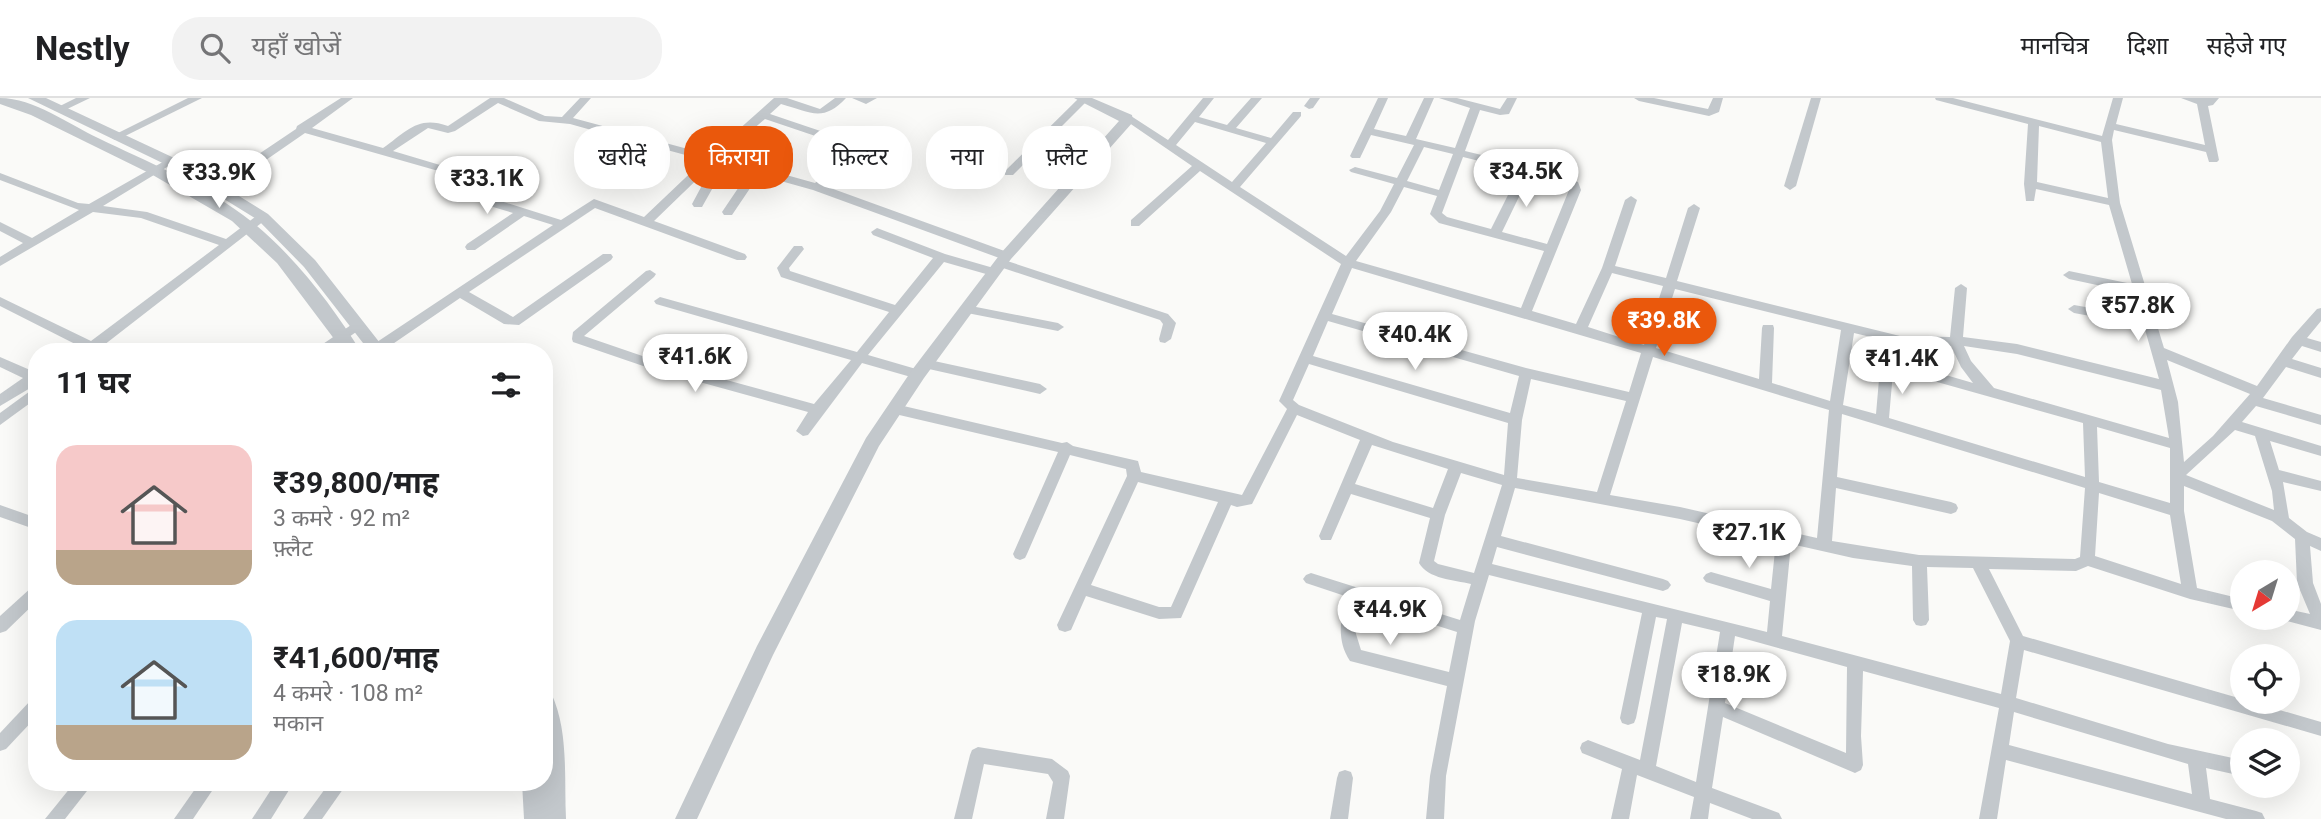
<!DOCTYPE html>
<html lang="hi">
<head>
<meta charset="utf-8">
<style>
	:root { --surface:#fff; --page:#f2f2f2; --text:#202124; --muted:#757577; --line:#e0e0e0; --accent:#ea580c }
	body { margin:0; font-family:Roboto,"Noto Sans Devanagari",sans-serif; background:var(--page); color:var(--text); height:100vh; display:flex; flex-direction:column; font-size:26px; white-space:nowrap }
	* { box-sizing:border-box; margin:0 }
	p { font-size:23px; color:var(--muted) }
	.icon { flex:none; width:38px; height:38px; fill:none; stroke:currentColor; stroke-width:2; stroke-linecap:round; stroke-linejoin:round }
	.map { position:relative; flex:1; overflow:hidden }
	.details { position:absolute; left:28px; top:245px; width:525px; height:448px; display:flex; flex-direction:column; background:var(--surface); border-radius:28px; box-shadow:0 7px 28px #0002 }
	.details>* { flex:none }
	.top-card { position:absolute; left:574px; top:28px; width:665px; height:63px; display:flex; gap:14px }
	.needle { width:46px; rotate:218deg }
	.tools { position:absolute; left:2230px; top:462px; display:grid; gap:14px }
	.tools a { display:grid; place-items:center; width:70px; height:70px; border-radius:50%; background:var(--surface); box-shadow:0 7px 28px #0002; font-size:35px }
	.price { position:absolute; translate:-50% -60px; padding:0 16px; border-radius:24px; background:#fff; color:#222; font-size:23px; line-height:46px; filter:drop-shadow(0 2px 4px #0008) }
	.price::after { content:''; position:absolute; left:50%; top:42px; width:21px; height:16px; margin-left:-10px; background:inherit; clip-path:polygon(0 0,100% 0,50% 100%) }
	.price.active { background:var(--accent); color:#fff }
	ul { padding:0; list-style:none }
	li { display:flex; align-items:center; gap:21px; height:175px; padding:0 28px }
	li span { display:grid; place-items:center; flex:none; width:196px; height:140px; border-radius:21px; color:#555 }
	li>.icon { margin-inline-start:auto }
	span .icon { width:84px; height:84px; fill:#fffc; stroke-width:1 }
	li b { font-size:30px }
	h2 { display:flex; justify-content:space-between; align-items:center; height:84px; padding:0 28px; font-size:30px }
	.tag { padding:0 24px; border-radius:28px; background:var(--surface); box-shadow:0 7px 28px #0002; font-size:24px; line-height:63px }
	.tag.active { background:var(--accent); color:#fff }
	header { display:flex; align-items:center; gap:42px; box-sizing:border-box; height:98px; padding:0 35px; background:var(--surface); border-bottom:2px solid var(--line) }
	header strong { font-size:33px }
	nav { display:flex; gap:38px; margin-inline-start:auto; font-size:24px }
	.search { width:490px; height:63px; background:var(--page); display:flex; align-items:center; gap:18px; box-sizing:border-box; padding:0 24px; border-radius:28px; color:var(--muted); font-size:26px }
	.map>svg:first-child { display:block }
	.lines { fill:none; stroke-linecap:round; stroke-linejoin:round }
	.minor { fill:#c3c8cc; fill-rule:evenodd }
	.tertiary { fill:#c3c8cc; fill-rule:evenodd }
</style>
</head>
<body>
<header>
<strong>Nestly</strong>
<div class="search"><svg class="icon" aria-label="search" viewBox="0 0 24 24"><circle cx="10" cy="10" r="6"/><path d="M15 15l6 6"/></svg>यहाँ खोजें</div>
<nav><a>मानचित्र</a><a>दिशा</a><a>सहेजे गए</a></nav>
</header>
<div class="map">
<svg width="2321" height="721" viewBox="0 0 2321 721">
	<rect width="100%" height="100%" fill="#fafaf8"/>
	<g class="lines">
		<!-- minor -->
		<g class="minor">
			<path d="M76,0H90L63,13H55L54,11Z"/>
			<path d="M188,0H202L119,41L115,42L110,39Z"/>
			<path d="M341,0H353L312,30L383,50C407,33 418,17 448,28L490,0H504L545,18L562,19L580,0H591L573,20L710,57L774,0H787L820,11L835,0H846C823,25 810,14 781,6L770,16L856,45L862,50V54L825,88L1010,155L1012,158L1010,161H1002L813,92L759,77L732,117H724L722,114L749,74L725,68L702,109H694L692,106L714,65L654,123L745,156L747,159L745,162H737L595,110L469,194L513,219L603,156H611L613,159L611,162L519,227L504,226L460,200L381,254H371L370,251L371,248L553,127L524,118L475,152H467L465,149L467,146L513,115L483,106V100H491L561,122L594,101L644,119L704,62L630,42L598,75H590V71L620,40L570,26L539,23L498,5L455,33L448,35L428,30L393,53L450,70V74H442L305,35L221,93H213V87L296,31L297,28ZM765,21L848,49L851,52L815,85L721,59Z"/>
			<path d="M852,0H877L866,6Z"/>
			<path d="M1079,0L1089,1L1013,77H1005V73Z"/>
			<path d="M1203,0H1214L1199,19L1227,27L1251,0H1262L1236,30L1271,40L1293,14H1301V18L1240,89L1346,158L1380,113L1394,86L1351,74L1349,72L1355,69L1397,80L1414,47L1371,37L1360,60H1352L1350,58L1378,0H1388L1374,31L1406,38L1424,0H1434L1416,41L1455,50L1470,10L1439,0H1457L1500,11L1507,0H1517L1509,16L1500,17L1480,12L1465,53L1531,69L1578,84L1581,92L1532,213L1576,226L1602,170L1625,102L1631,98L1637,102L1615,168L1666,180L1688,110L1694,106L1700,110L1677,183L1900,238L1950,239L1955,190L1961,186L1967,190L1963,239L2017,246L2159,281L2144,228L2074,215L2068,211L2074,207L2142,219L2134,195L2069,181L2063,177L2069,173L2132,186L2109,107L2036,91L2034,103H2026L2024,86L2028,26L1936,2L1935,0H1953L2102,38L2113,0H2123L2116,26L2205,47L2197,6L2181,0H2219L2213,7L2208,8L2219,62L2217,64H2209L2206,54L2114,32L2112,42L2120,105L2164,250L2257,288L2292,239L2317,211L2321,210V223L2307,240L2321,244V254L2302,248L2292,261L2321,270V280L2286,269L2263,300L2321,317V327L2256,308L2242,324L2321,348V358L2270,343L2279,372L2321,383V393L2283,384L2289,420L2307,434L2321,440V453L2310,448L2313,485L2321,506V532L2287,523L2281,520H2287V511L2310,516L2297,485L2295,441L2272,423L2184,388V413L2197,490L2242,501V513L2190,501L2088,468L2076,473L1989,471L2023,538L2242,601V604H2252L2321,624V638L2024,552L2016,600L2168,646L2242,662V678L2206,670L2210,701L2256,713L2262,715L2265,721H2226L2006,662L1997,721H1979L1999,610L1863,573L1861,638L1863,667L1861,672L1855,675L1723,619L1712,690L1779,715L1782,721H1752L1710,705L1708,721H1690L1694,699L1637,677L1629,721H1611L1622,671L1582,655L1580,650L1582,645L1588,642L1640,662L1667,521L1656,519L1636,620L1634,625L1628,627L1622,625L1620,620L1642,515L1489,477L1475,523L1446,678L1444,721H1426L1430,678L1447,588L1350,563C1336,542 1341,521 1345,498L1306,485L1303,481L1306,477L1311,475L1460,522L1471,486C1454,482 1428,481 1419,465L1430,420L1351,396L1331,442H1321L1319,438L1360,342L1297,317L1252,406L1237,409L1231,407L1181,520L1159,521L1086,498L1071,532L1065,534L1059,532L1057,527L1127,378L1126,371L1070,357L1027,456L1025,460L1020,462L1015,460L1013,456L1058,354L895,316L888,311L895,306L1062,345L1067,344L1073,348L1138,363L1141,374L1242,397L1287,311L1279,303L1341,166L1200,73L1139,128H1131V122L1192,68L1122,20L1127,17L1131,18L1168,42ZM1195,24L1266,45L1232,84L1176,47ZM2039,28L2101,44L2108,100L2037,84ZM1424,49L1453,56L1439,92L1407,83ZM1463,59L1520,73L1491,131L1447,119L1442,115ZM1530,76L1569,88V92L1547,146L1502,134ZM1404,89L1437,98L1430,116L1439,125L1544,153L1521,210L1356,163L1391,114ZM1352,170L1641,255L1629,294L1526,270L1332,216ZM1612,175L1663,188L1644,247L1588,229ZM1675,191L1841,232L1830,303L1772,285L1774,230L1773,227H1763L1762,230L1759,281L1656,250ZM1328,223L1519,278L1510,315L1313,258ZM1854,235L1900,246L1951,248L1961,269L1973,285L1898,263L1882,267L1880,270L1876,316L1843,307ZM1964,248L2017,256L2161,292L2169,340L1994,290L1971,263ZM1653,259L1829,312L1817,440L1680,409L1610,397ZM2167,262L2250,296L2213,338L2184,364L2178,304ZM1309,266L1508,325L1504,377L1393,344L1299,307L1293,302ZM1898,273L2083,325L2085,379L1889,320L1893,274ZM1531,281L1626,303L1597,394L1517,380L1522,322ZM1842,316L2085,390L2080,459L2075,461L1919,457L1832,443L1836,390L1951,416L1956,414L1958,410L1956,406L1951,404L1837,379ZM2097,329L2170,350V405L2099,384ZM2235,332L2255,338L2272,393L2274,412L2186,377ZM1372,347L1448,371L1433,410L1355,386ZM1461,375L1502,387L1474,475L1438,466L1434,463L1445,417ZM1138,384L1218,404L1171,509H1159L1091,487ZM1515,390L1680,421L1776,443L1771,491L1711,474L1706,476L1703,480L1706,484L1770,503L1767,534L1492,466L1497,449L1663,493L1668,491L1671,487L1668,483L1663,481L1501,438ZM2099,395L2170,417L2181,486L2095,458ZM1791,446L1853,460L1912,468L1913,522L1916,527L1921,528L1926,527L1929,522L1927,469L1973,470L2010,543L2001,596L1782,538ZM1359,503L1457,534L1449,574L1361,552L1356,536ZM1682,525L1720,534L1696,684L1656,668ZM1735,538L1847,569L1846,655L1725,605ZM2014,614L2188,666L2192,696L2009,647Z"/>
			<path d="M1310,0H1320L1313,10L1309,11L1304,8Z"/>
			<path d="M1634,0H1654L1708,11L1713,0H1723L1719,14L1709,18L1639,3Z"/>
			<path d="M1811,0H1821L1796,88L1790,92L1784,88Z"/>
			<path d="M168,61L172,62V66L103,108L147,114L226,141L259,116H267L269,119L95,254H80L83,250L0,208V199L91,243L219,147L141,120L93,114L0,168V159L23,145L0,133V124L32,140L79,112L0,82V75L78,105L89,106Z"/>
			<path d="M877,130L945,156L997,171L999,174L993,178L944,164L868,257L923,273L925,276L923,279L918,281L862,265L808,337L803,338L796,333L808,314L649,270L573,244L572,241L573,234L646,173L650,172L656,176L654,179L584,238L657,263L814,306L851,262L656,206L654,203L660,199L857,254L889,214L781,179L777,170L794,148H802L804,151L789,170L790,173L895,207L933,160L873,137L871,134Z"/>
			<path d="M1001,161L1168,216L1176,225L1171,241L1165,245L1160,244L1159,241L1163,226L1160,222L997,168L995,165Z"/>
			<path d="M966,207L1058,225L1064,229L1058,233L962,214L960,211Z"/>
			<path d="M357,223L362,224L363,227L362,230L327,254H311Z"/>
			<path d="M0,259L37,275V286L0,308V296L23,280L0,269Z"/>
			<path d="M925,261L1040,286L1047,291L1040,296L920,269L918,266L920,263Z"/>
			<path d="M37,288V300L0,327V315Z"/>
			<path d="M0,407L37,420V432L0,419Z"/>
			<path d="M37,487V503L6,533L0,535V518L32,489Z"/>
			<path d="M37,600V618L6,651L0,653V635L31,602Z"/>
			<path d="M978,649L1052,661L1068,673L1070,678L1064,721H1046L1053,684L1048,676L984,666L972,721H954L970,657L972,652Z"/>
			<path d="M1345,672L1351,674L1353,680L1348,721H1330L1337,680L1339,674Z"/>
			<path d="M75,684H94L65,721H45Z"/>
			<path d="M200,684H218L193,721H174Z"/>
			<path d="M276,684H294L271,721H252Z"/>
			<path d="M330,684H348L322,721H303Z"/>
		</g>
		<!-- tertiary -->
		<g class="tertiary">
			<path d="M0,0C34,0 68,26 98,40C147,64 199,84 243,117C289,151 331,205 361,254H344L277,165L232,123L151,76L31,17L0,6Z"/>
			<path d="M28,0H46L187,66L268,116L315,162L387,254H370L304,169L258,122L177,72Z"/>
			<path d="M1074,0H1092L1132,17L1133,24L1011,161L924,280L879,348L773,557L697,721H675L757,548L866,340L912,272L1001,155L1119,23Z"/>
			<path d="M544,592L551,595C569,632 564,681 566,721H524L522,684H544Z"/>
		</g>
	</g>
</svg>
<div class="tools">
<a><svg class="needle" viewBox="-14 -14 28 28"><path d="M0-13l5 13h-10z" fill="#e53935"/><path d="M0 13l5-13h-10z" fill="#757577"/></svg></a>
<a><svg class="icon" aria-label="locate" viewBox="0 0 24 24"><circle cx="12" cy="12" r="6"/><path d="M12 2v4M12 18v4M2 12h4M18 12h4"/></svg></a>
<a><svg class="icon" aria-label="layers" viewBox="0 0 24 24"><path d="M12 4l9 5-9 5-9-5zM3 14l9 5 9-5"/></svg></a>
</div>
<b class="price" style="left:1526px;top:111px">₹34.5K</b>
<b class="price" style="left:219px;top:112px">₹33.9K</b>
<b class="price" style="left:487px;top:118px">₹33.1K</b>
<b class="price" style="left:2138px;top:245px">₹57.8K</b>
<b class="price active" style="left:1664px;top:260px">₹39.8K</b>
<b class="price" style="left:1415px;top:274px">₹40.4K</b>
<b class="price" style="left:695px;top:296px">₹41.6K</b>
<b class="price" style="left:1902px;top:298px">₹41.4K</b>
<b class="price" style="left:1749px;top:472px">₹27.1K</b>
<b class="price" style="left:1390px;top:549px">₹44.9K</b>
<b class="price" style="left:1734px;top:614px">₹18.9K</b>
<div class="top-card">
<a class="tag">खरीदें</a>
<a class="tag active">किराया</a>
<a class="tag">फ़िल्टर</a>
<a class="tag">नया</a>
<a class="tag">फ़्लैट</a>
</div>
<section class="details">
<h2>11 घर<svg class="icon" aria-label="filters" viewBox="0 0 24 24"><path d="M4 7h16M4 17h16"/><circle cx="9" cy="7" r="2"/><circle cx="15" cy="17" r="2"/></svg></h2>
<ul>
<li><span style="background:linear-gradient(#f6c9c9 75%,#b9a48a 0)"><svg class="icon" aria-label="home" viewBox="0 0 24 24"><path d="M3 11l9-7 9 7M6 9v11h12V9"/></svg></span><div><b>₹39,800/माह</b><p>3 कमरे · 92 m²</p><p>फ़्लैट</p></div></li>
<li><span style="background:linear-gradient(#bfe0f5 75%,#b9a48a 0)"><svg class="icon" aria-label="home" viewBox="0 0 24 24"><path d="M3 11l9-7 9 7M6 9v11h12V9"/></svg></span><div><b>₹41,600/माह</b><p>4 कमरे · 108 m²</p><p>मकान</p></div></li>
</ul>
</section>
</div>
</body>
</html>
